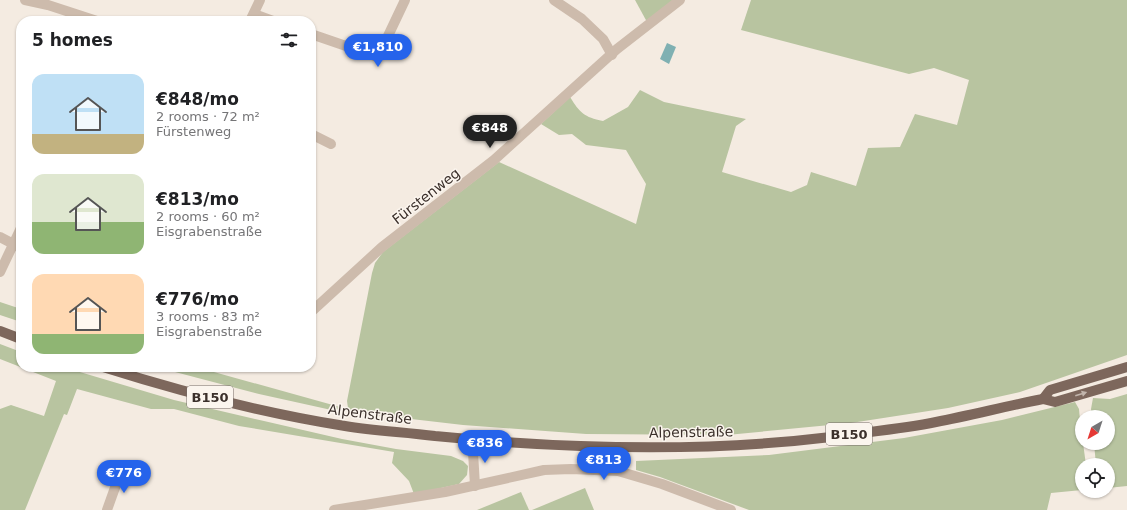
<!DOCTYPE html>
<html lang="en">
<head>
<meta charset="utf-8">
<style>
	:root { --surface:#fff; --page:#f6f6f6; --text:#202124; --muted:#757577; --accent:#2563eb }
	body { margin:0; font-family:"DejaVu Sans",sans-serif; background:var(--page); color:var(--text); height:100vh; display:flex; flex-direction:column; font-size:15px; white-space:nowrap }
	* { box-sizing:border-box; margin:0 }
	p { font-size:13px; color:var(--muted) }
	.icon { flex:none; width:22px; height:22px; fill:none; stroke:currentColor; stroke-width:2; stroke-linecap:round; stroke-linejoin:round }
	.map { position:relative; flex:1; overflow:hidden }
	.side { position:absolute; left:16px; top:16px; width:300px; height:356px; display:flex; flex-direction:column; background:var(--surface); border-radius:16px; box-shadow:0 1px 3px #0004 }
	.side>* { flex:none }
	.needle { width:26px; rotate:219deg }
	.controls { position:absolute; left:1075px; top:410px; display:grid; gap:8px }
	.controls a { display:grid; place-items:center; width:40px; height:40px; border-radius:50%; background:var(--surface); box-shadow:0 1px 3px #0004; font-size:20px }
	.price { position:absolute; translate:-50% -34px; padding:0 9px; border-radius:14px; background:var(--accent); color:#fff; font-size:13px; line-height:26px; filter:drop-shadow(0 1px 2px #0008) }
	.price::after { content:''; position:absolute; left:50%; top:24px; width:12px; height:9px; margin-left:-6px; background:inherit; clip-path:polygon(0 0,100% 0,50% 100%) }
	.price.current { background:#222; color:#fff }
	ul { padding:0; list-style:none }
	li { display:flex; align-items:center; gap:12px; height:100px; padding:0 16px }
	li span { display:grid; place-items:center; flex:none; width:112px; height:80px; border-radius:12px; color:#555 }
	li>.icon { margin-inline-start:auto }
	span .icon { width:48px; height:48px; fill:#fffc; stroke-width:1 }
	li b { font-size:17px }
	h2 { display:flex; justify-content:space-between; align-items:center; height:48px; padding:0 16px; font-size:17px }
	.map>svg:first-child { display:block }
	.green { fill:#b8c4a0 }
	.water { fill:#7fb0b2 }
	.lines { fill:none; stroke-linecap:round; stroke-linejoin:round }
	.minor { stroke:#cdbbac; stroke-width:10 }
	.major { stroke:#7d675c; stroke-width:10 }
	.oneway { fill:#c2b5ac }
	.labels { text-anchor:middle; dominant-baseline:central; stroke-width:3; stroke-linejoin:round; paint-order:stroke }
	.shield { fill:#fbf5ee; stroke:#756b66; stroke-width:1 }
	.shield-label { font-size:13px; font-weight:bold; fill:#3b302b }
	.street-label { font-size:14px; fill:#3b302b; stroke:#fbf5ee }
</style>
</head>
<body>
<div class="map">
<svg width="1127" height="510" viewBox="0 0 1127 510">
	<rect width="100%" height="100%" fill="#f4ebe1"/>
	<!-- green -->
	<g class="green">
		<path d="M635,0H673L647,22Z"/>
		<path d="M751,0H1127V355L1020,392L948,408L851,423L727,435L586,434L463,425L351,412L348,408L347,401L372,273L375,263L383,252L499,162L636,224L646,184L626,150L586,145L572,134L559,135L541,124L570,97C580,113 584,117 603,121L628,107L640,90L664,102L746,119L736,126L722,172L791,192L807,185L811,172L856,186L868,148L900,147L915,114L957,125L969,80L934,68L909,74L741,30Z"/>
		<path d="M0,302L21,309V322L0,315Z"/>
		<path d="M0,344L21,352V367H63L174,400L264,421L342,439L396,449L451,456L463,461L468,466L467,475L459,484L414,494L409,481L392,463L394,452L239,426L174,409H151L77,389L67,415L64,414L25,510H0V409L11,405L44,416L56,381L0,359Z"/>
		<path d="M156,367H196L340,407L336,411L259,394Z"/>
		<path d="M1127,394V486L1108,488V465H1096L1094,443H1108V417H1092L1091,409L1093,398L1110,399Z"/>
		<path d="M1075,402L1079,409L1082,443H1083L1086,465H1082V490L1051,493L1047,510H749L660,477L636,470V461L769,455L904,438L1002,420Z"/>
		<path d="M585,488L594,510H532Z"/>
		<path d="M521,492L529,510H477Z"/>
	</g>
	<!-- water -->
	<path class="water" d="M667,43L676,47L669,64L660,59Z"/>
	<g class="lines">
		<!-- minor -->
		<g class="minor">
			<path d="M25,0L48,5L97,21"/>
			<path d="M554,0L582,19L603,39L612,55"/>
			<path d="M254,14L273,21"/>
			<path d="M250,21L260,0"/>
			<path d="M311,34L378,57L405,0"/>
			<path d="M311,134L331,144"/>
			<path d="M0,237L21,248"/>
			<path d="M0,272L21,228"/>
			<path d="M311,312L382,247L494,160L617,49L680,0"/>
			<path d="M475,486L473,452L476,440"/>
			<path d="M107,510L117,482L118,473"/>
			<path d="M334,510L445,492L544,470L571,469L618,471L662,484L731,510"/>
		</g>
		<!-- major -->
		<g class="major">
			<path d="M0,331L21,339"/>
			<path d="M103,367C182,392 263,413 345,426C375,431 405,432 435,436C567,449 700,453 831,437C866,432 902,429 936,422C972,415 1007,406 1043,399L1055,402L1127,381"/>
			<path d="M1043,399L1050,390L1127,367"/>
		</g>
	</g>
	<!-- one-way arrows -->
	<defs><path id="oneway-solid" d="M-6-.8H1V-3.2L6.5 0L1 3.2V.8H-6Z"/></defs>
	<use class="oneway" href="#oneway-solid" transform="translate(1081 394) rotate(-17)"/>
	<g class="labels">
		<!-- shield labels -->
		<g class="shield">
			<rect x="187" y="386" width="46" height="22" rx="3"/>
			<rect x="826" y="423" width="46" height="22" rx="3"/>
		</g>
		<g class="shield-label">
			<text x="210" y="397">B150</text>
			<text x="849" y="434">B150</text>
		</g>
		<!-- street labels -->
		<g class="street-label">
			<text transform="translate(426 196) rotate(-38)">Fürstenweg</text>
			<text transform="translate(370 414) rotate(7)">Alpenstraße</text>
			<text transform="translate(691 432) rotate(-1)">Alpenstraße</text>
		</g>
	</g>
</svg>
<div class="controls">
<a><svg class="needle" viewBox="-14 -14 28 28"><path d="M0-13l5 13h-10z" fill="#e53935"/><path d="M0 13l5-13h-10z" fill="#757577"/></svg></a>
<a><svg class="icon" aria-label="locate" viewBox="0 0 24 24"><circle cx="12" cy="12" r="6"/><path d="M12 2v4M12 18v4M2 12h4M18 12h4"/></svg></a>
</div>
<b class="price" style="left:378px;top:68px">€1,810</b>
<b class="price current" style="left:490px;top:149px">€848</b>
<b class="price" style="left:485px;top:464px">€836</b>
<b class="price" style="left:604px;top:481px">€813</b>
<b class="price" style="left:124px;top:494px">€776</b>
<section class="side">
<h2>5 homes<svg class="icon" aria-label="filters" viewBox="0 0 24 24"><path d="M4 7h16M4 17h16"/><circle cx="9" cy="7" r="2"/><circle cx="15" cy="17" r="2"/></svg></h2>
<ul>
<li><span style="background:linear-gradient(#bfe0f5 75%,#c2b280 0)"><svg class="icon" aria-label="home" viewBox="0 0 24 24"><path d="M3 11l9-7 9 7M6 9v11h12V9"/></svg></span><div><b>€848/mo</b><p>2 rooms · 72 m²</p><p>Fürstenweg</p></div></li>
<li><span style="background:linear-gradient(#dfe7d0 60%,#8fb573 0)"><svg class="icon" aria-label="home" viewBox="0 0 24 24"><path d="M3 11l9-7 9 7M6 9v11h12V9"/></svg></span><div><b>€813/mo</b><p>2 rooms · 60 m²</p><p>Eisgrabenstraße</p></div></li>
<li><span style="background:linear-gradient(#ffd9b3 75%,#8fb573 0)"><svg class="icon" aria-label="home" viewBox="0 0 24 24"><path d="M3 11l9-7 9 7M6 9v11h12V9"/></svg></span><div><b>€776/mo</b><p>3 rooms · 83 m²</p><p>Eisgrabenstraße</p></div></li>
</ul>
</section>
</div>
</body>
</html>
